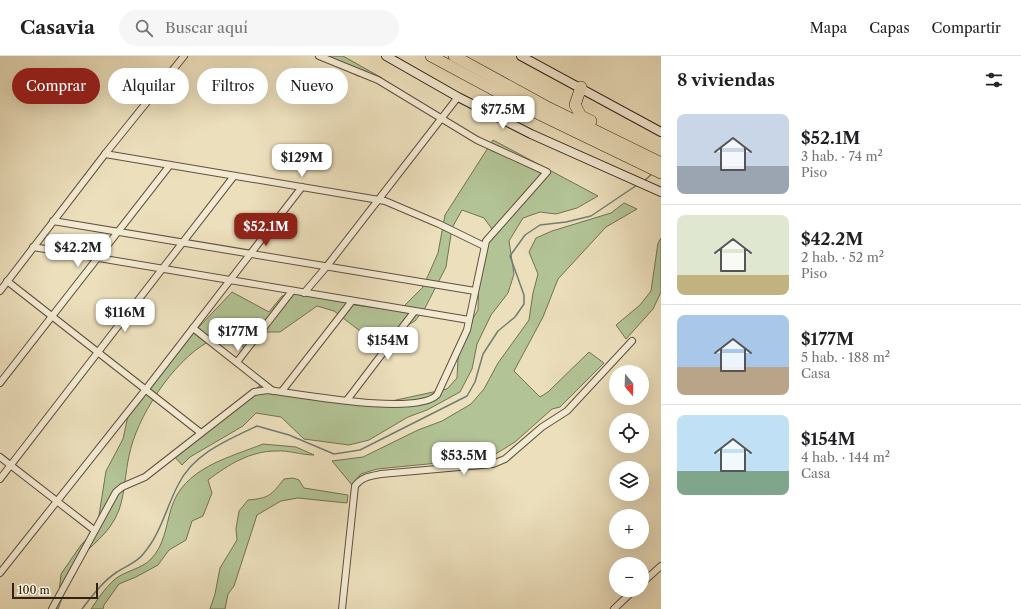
<!DOCTYPE html>
<html lang="es">
<head>
<meta charset="utf-8">
<style>
	:root { --surface:#fff; --page:#f6f6f6; --text:#202124; --muted:#757577; --line:#e0e0e0; --accent:#8f2418 }
	body { margin:0; font-family:"Libre Caslon Text",serif; background:var(--page); color:var(--text); height:100vh; display:flex; flex-direction:column; font-size:15px; white-space:nowrap }
	* { box-sizing:border-box; margin:0 }
	p { font-size:13px; color:var(--muted) }
	.icon { flex:none; width:22px; height:22px; fill:none; stroke:currentColor; stroke-width:2; stroke-linecap:round; stroke-linejoin:round }
	.map { position:relative; flex:1; overflow:hidden }
	.drawer { display:flex; flex-direction:column; background:var(--surface); width:360px }
	.drawer>* { flex:none }
	.banner { position:absolute; left:12px; top:12px; width:380px; height:36px; display:flex; gap:8px }
	.needle { width:26px; rotate:161deg }
	.tools { position:absolute; left:609px; top:309px; display:grid; gap:8px }
	.tools a { display:grid; place-items:center; width:40px; height:40px; border-radius:50%; background:var(--surface); box-shadow:0 4px 16px #0002; font-size:20px }
	.scale { position:absolute; left:12px; bottom:10px; width:86px; box-sizing:border-box; padding-left:4px; border:2px solid #312210; border-top:0; font-size:11px; line-height:14px; white-space:nowrap; color:#312210; -webkit-text-stroke:3px #f3ead3; paint-order:stroke }
	.price { position:absolute; translate:-50% -34px; padding:0 9px; border-radius:8px; background:#fff; color:#222; font-size:13px; line-height:26px; filter:drop-shadow(0 1px 2px #0008) }
	.price::after { content:''; position:absolute; left:50%; top:24px; width:12px; height:9px; margin-left:-6px; background:inherit; clip-path:polygon(0 0,100% 0,50% 100%) }
	.price.active { background:var(--accent); color:#fff }
	ul { padding:0; list-style:none }
	li { display:flex; align-items:center; gap:12px; height:100px; padding:0 16px }
	li+li { border-top:1px solid var(--line) }
	li span { display:grid; place-items:center; flex:none; width:112px; height:80px; border-radius:8px; color:#555 }
	li>.icon { margin-inline-start:auto }
	span .icon { width:48px; height:48px; fill:#fffc; stroke-width:1 }
	li b { font-size:17px }
	h2 { display:flex; justify-content:space-between; align-items:center; height:48px; padding:0 16px; font-size:17px }
	.chip { padding:0 14px; border-radius:18px; background:var(--surface); box-shadow:0 4px 16px #0002; font-size:14px; line-height:36px }
	.chip.active { background:var(--accent); color:#fff }
	header { display:flex; align-items:center; gap:24px; box-sizing:border-box; height:56px; padding:0 20px; background:var(--surface); border-bottom:1px solid var(--line) }
	header strong { font-size:19px }
	nav { display:flex; gap:22px; margin-inline-start:auto; font-size:14px }
	.search { width:280px; height:36px; background:var(--page); display:flex; align-items:center; gap:10px; box-sizing:border-box; padding:0 14px; border-radius:22px; color:var(--muted); font-size:15px }
	main { display:flex; flex:1; min-height:0 }
	.map>svg:first-child { display:block }
	.green { fill:#b2c395; stroke:#727252 }
	.lines { fill:none; stroke-linecap:round; stroke-linejoin:round }
	.stream { stroke:#707e74; stroke-width:1.5 }
	.street-casing { stroke:#60513b; stroke-width:8 }
	.secondary-casing { stroke:#312210; stroke-width:10 }
	.highway-casing { stroke:#312210; stroke-width:12 }
	.street { stroke:#f3ead3; stroke-width:6 }
	.secondary { stroke:#f3ead3; stroke-width:8 }
	.highway { stroke:#ecdfbc; stroke-width:11 }
</style>
</head>
<body>
<header>
<strong>Casavia</strong>
<div class="search"><svg class="icon" aria-label="search" viewBox="0 0 24 24"><circle cx="10" cy="10" r="6"/><path d="M15 15l6 6"/></svg>Buscar aquí</div>
<nav><a>Mapa</a><a>Capas</a><a>Compartir</a></nav>
</header>
<main>
<div class="map">
<svg width="661" height="553" viewBox="0 0 661 553">
	<rect width="100%" height="100%" fill="#ecdfbc"/>
	<filter id="stains"><feTurbulence type="fractalNoise" baseFrequency=".005" numOctaves="4"/><feColorMatrix values="0 0 0 0 .2 0 0 0 0 .09 0 0 0 0 .02 0 0 0 .5 -.17"/></filter>
	<radialGradient id="worn" r=".72"><stop offset=".6" stop-color="#630" stop-opacity="0"/><stop offset="1" stop-color="#630" stop-opacity=".3"/></radialGradient>
	<!-- green -->
	<g class="green">
		<path d="M318,0H343L382,22L358,20Z"/>
		<path d="M493,84L598,140L577,152L556,158L540,156L523,162L509,185L514,218L508,237L491,259L477,288L472,313L460,336L427,354L408,361L369,384L349,389L304,383L281,361L256,357L243,370L190,401L182,409L172,398L181,397L259,330L373,349L447,333L457,322L459,285L478,254L479,216L492,173L484,162L462,154L452,172L446,211L425,252L415,265L388,280L360,275L334,255L317,250L280,276H264L248,294L240,289L231,277C223,280 215,282 208,286C173,305 136,362 129,400C125,418 125,437 119,454C109,480 91,487 76,508C68,520 64,539 58,553H49L59,537L61,518L81,489L97,472L106,415L123,383L129,355L163,309L232,236L269,256L282,240L310,234L355,249L399,255L423,231L438,197L445,159Z"/>
		<path d="M624,147L637,153L606,171L558,223L543,261L514,315L540,341L548,336L589,296L604,307L560,351L552,353L515,386L489,402L377,413L361,418L352,429L332,405L363,401L418,374L442,365L471,348L484,333L498,307L529,264L533,237L538,218L529,196L536,182L552,175L611,157Z"/>
		<path d="M661,182V236L653,253L626,283L616,269L640,249L651,235L658,187Z"/>
		<path d="M263,388L296,391L314,399C301,399 289,394 276,395C250,395 228,409 208,424L212,437L203,460L192,465L186,484L169,494L158,509L136,521L119,528L104,549L103,553H91C97,544 105,532 114,524C124,515 142,513 151,503C164,490 166,470 171,453C183,412 228,402 263,388Z"/>
		<path d="M293,422L299,424L304,432L348,439L347,447L298,442L281,445L257,459L234,530L228,538L225,553H210L215,538L220,512L237,484L236,473L239,455L248,444C270,442 271,439 284,423Z"/>
	</g>
	<g class="lines">
		<!-- stream -->
		<g class="stream">
			<path d="M644,125L653,117"/>
			<path d="M82,553C92,540 103,525 117,516C127,509 137,507 144,497C161,477 166,452 178,429C193,398 227,384 257,370L289,379L334,398L360,394L467,340L475,326L483,298L498,275L515,261L524,248V239L510,200L525,179L540,169L566,166L591,160L637,129"/>
		</g>
		<!-- street casing -->
		<g class="street-casing">
			<g id="street">
				<path d="M105,98L385,145L439,168L484,190"/>
				<path d="M53,165L475,235"/>
				<path d="M33,191L469,264"/>
				<path d="M7,225L201,377"/>
				<path d="M0,235L105,98L184,0"/>
				<path d="M304,237L327,210L458,41"/>
				<path d="M193,272L273,335"/>
				<path d="M237,306L292,235"/>
				<path d="M0,327L170,109"/>
				<path d="M282,335L352,245"/>
				<path d="M347,344L414,256"/>
				<path d="M0,401L94,474"/>
				<path d="M0,423L234,120"/>
				<path d="M0,517L146,333L302,131"/>
				<path d="M642,527L661,510"/>
				<path d="M52,553L116,436L122,431L145,421L254,336L268,334C300,338 416,360 437,339L467,274L486,185L547,116L477,84L378,24L319,0"/>
				<path d="M342,553L355,430C361,421 371,420 381,418L493,408L505,403L542,371L567,355L632,285"/>
				<path d="M614,553L634,534"/>
			</g>
		</g>
		<!-- secondary casing -->
		<g class="secondary-casing">
			<g id="secondary">
				<path d="M386,0L458,41L531,78L661,136"/>
				<path d="M521,0L661,76"/>
			</g>
		</g>
		<!-- highway casing -->
		<g class="highway-casing">
			<g id="highway">
				<path d="M431,0L539,58L661,117"/>
				<path d="M454,0L549,52L661,107"/>
				<path d="M581,31L575,49L581,60L591,65"/>
			</g>
		</g>
		<!-- street -->
		<use href="#street" class="street"/>
		<!-- secondary -->
		<use href="#secondary" class="secondary"/>
		<!-- highway -->
		<use href="#highway" class="highway"/>
	</g>
	<rect width="100%" height="100%" filter="url(#stains)"/>
	<rect width="100%" height="100%" fill="url(#worn)"/>
</svg>
<div class="tools">
<a><svg class="needle" viewBox="-14 -14 28 28"><path d="M0-13l5 13h-10z" fill="#e53935"/><path d="M0 13l5-13h-10z" fill="#757577"/></svg></a>
<a><svg class="icon" aria-label="locate" viewBox="0 0 24 24"><circle cx="12" cy="12" r="6"/><path d="M12 2v4M12 18v4M2 12h4M18 12h4"/></svg></a>
<a><svg class="icon" aria-label="layers" viewBox="0 0 24 24"><path d="M12 4l9 5-9 5-9-5zM3 14l9 5 9-5"/></svg></a>
<a>+</a>
<a>−</a>
</div>
<div class="scale">100 m</div>
<b class="price" style="left:503px;top:74px">$77.5M</b>
<b class="price" style="left:302px;top:122px">$129M</b>
<b class="price active" style="left:266px;top:191px">$52.1M</b>
<b class="price" style="left:78px;top:212px">$42.2M</b>
<b class="price" style="left:125px;top:277px">$116M</b>
<b class="price" style="left:238px;top:296px">$177M</b>
<b class="price" style="left:388px;top:305px">$154M</b>
<b class="price" style="left:464px;top:420px">$53.5M</b>
<div class="banner">
<a class="chip active">Comprar</a>
<a class="chip">Alquilar</a>
<a class="chip">Filtros</a>
<a class="chip">Nuevo</a>
</div>
</div>
<section class="drawer">
<h2>8 viviendas<svg class="icon" aria-label="filters" viewBox="0 0 24 24"><path d="M4 7h16M4 17h16"/><circle cx="9" cy="7" r="2"/><circle cx="15" cy="17" r="2"/></svg></h2>
<ul>
<li><span style="background:linear-gradient(#c9d6e8 65%,#9aa5b1 0)"><svg class="icon" aria-label="home" viewBox="0 0 24 24"><path d="M3 11l9-7 9 7M6 9v11h12V9"/></svg></span><div><b>$52.1M</b><p>3 hab. · 74 m²</p><p>Piso</p></div></li>
<li><span style="background:linear-gradient(#dfe7d0 75%,#c2b280 0)"><svg class="icon" aria-label="home" viewBox="0 0 24 24"><path d="M3 11l9-7 9 7M6 9v11h12V9"/></svg></span><div><b>$42.2M</b><p>2 hab. · 52 m²</p><p>Piso</p></div></li>
<li><span style="background:linear-gradient(#a9c7e8 65%,#b9a48a 0)"><svg class="icon" aria-label="home" viewBox="0 0 24 24"><path d="M3 11l9-7 9 7M6 9v11h12V9"/></svg></span><div><b>$177M</b><p>5 hab. · 188 m²</p><p>Casa</p></div></li>
<li><span style="background:linear-gradient(#bfe0f5 70%,#7fa58c 0)"><svg class="icon" aria-label="home" viewBox="0 0 24 24"><path d="M3 11l9-7 9 7M6 9v11h12V9"/></svg></span><div><b>$154M</b><p>4 hab. · 144 m²</p><p>Casa</p></div></li>
</ul>
</section>
</main>
</body>
</html>
